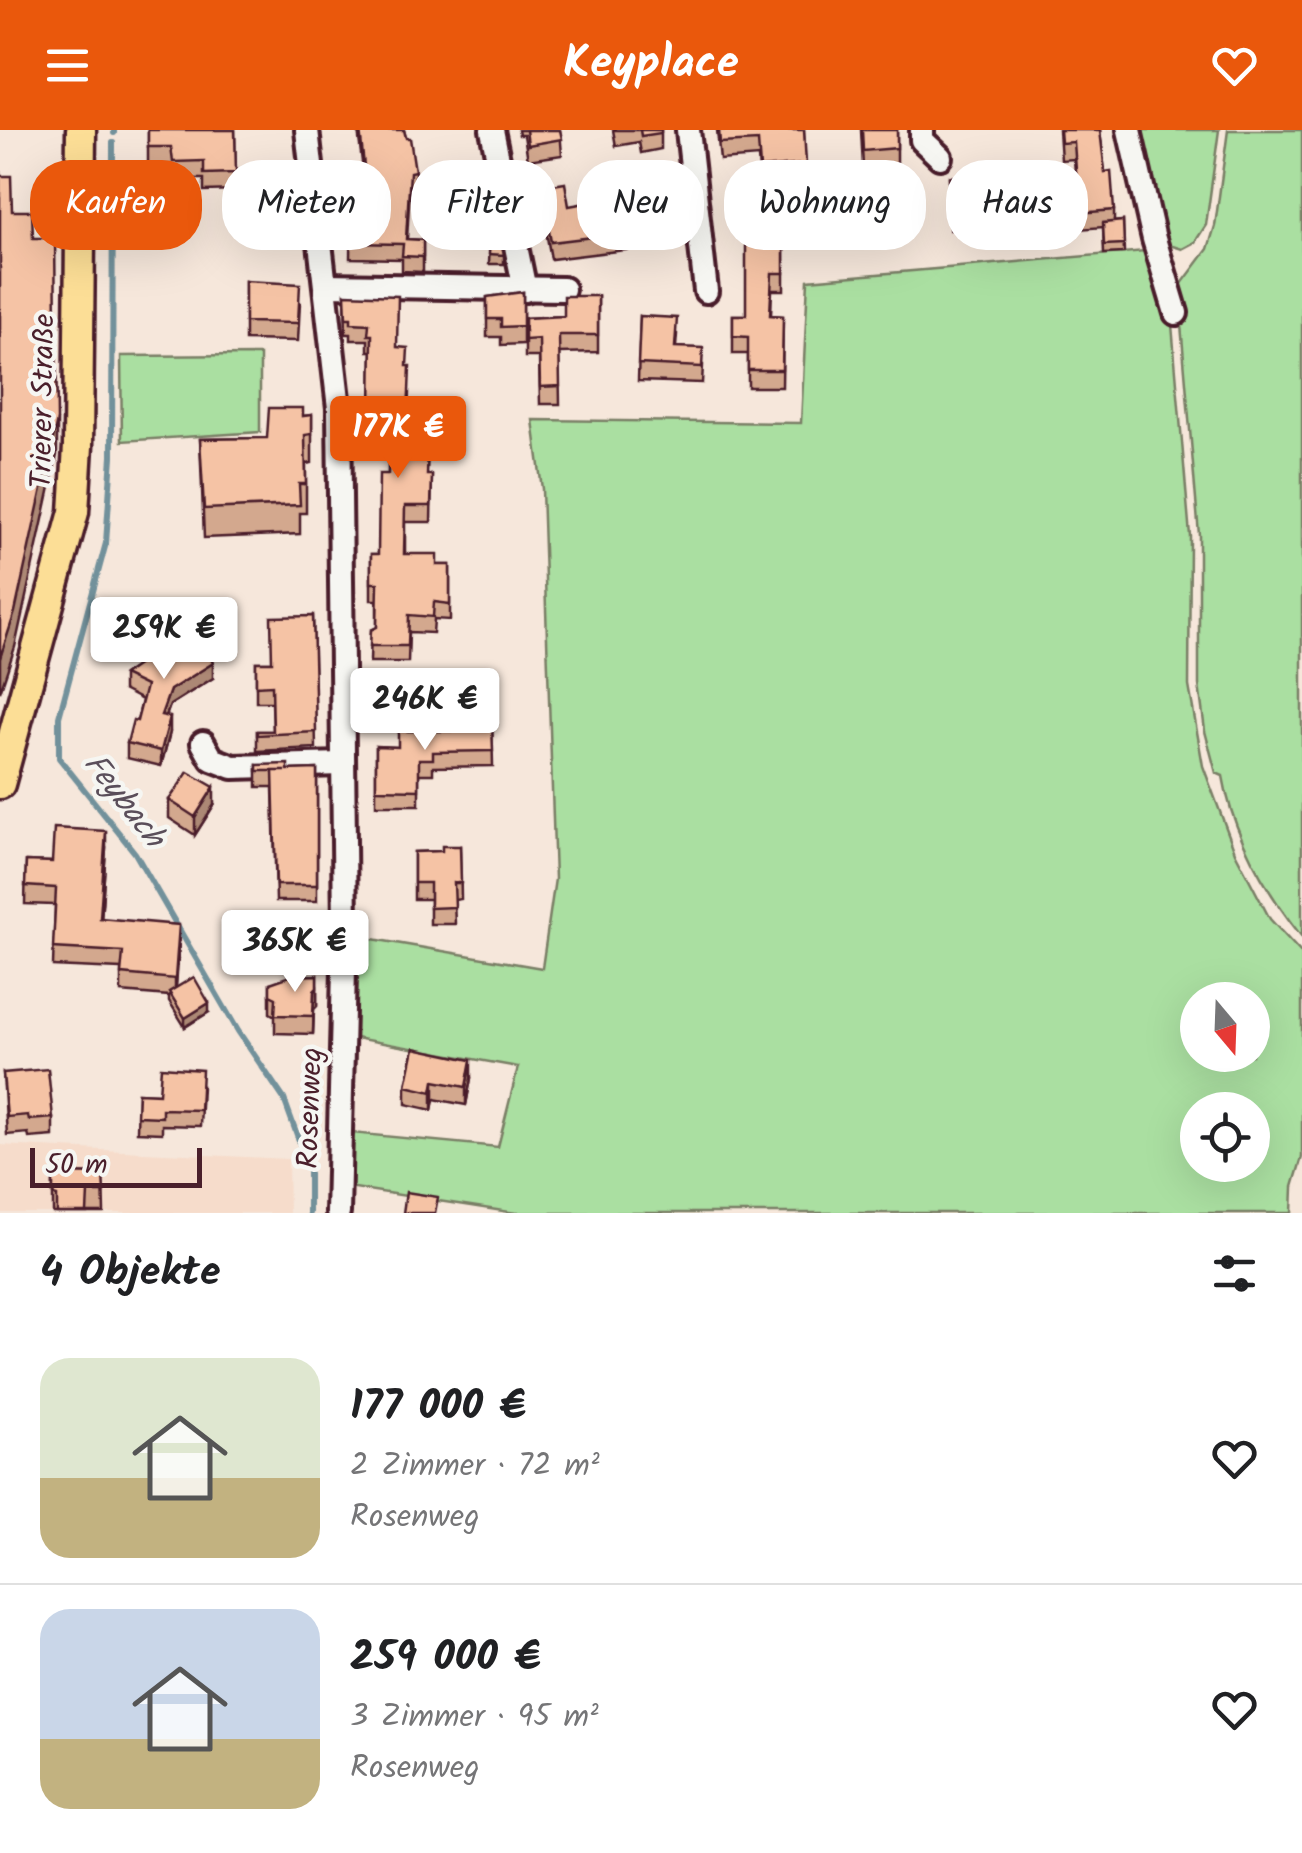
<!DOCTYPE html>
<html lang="de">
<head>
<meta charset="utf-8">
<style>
	:root { --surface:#fff; --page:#f6f6f6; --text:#202124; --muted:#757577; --line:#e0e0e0; --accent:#ea580c }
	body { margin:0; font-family:Kalam,sans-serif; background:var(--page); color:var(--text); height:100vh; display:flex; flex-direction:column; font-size:38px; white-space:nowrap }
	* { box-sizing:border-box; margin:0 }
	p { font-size:32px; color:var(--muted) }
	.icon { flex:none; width:55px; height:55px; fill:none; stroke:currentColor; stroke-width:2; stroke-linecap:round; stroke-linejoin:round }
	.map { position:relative; height:1083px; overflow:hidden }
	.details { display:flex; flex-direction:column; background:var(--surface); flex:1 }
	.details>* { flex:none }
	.hud { position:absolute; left:30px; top:30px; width:1242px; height:90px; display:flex; gap:20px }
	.needle { width:65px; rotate:161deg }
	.tools { position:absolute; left:1180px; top:852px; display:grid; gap:20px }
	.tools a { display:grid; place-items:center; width:90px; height:90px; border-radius:50%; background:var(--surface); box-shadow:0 10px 40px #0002; font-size:50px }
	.scale { position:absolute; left:30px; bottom:25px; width:172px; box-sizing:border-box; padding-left:10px; border:5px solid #4a1f2b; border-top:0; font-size:28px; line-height:35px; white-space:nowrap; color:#4a1f2b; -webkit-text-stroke:8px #f6f6f2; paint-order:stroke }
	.price { position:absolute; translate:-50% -85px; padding:0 22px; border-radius:10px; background:#fff; color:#222; font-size:32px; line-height:65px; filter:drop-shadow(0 2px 5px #0008) }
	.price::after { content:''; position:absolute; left:50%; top:60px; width:30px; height:22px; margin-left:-15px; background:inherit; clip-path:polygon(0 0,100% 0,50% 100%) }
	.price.selected { background:var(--accent); color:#fff }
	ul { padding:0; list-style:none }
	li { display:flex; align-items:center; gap:30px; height:250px; padding:0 40px }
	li+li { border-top:2px solid var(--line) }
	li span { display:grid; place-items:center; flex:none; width:280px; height:200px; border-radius:30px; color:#555 }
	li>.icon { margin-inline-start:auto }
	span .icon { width:120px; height:120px; fill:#fffc; stroke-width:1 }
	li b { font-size:42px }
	h2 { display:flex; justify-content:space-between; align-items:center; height:120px; padding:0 40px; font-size:42px }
	.pill { padding:0 35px; border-radius:40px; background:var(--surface); box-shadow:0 10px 40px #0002; font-size:35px; line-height:90px }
	.pill.selected { background:var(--accent); color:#fff }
	header { display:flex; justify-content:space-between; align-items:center; height:130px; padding:0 40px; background:var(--accent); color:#fff; font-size:45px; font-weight:600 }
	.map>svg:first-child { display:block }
	.built { fill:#f6dccb }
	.green { fill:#aadfa1; stroke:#7a7f66; stroke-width:2.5; fill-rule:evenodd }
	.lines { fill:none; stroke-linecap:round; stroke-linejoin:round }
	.stream { stroke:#72919b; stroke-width:6 }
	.minor-casing { stroke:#4a1f2b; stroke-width:30 }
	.major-casing { stroke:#4a1f2b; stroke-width:35 }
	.minor { stroke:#f6f6f2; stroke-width:22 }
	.major { stroke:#fcde96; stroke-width:28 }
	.wall { fill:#d3a88e; stroke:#4a1f2b; stroke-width:2.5 }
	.shaded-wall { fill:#ac8874; stroke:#4a1f2b; stroke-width:2.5 }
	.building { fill:#f5c3a5; stroke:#4a1f2b; stroke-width:2.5 }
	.labels { text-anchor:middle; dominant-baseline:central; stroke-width:9; stroke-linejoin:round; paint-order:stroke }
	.street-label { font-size:30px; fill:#4a1f2b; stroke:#f6f6f2 }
	.water-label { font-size:32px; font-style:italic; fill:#5a4e5a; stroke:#f6f6f2 }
</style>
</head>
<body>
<header><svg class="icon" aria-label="menu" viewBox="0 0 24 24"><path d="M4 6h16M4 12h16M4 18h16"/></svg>Keyplace<svg class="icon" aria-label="heart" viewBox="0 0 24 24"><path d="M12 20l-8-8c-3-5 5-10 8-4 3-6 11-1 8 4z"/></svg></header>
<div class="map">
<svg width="1302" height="1083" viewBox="0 0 1302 1083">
	<rect width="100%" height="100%" fill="#f6e7db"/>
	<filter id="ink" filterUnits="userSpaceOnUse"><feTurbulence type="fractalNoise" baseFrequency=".01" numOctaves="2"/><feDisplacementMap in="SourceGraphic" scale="20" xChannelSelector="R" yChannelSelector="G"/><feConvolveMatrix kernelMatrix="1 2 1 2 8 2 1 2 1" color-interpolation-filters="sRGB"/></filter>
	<g filter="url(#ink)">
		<!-- built -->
		<path class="built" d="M0,1015L288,1029L289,1083H0Z"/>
		<!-- green -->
		<g class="green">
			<path d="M1142,0H1219L1206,95L1195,112L1182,119L1166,114Z"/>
			<path d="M1228,0H1302V807C1265,760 1233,705 1223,646L1216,643L1205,601L1199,555V405L1178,159L1208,119L1215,96Z"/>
			<path d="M1145,121L1171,183L1190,406L1189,556L1203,636L1235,722L1270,789L1302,824V1027L1293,1057L1292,1083H516L348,1057L352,1003L498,1017L518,937L355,908L360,801L367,808L542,838L555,749L542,359L533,290L801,293L808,150ZM1198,870H1252V925H1198ZM1198,980H1252V1035H1198Z"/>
			<path d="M260,225V302L122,311L121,226Z"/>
		</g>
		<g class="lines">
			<!-- stream -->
			<g class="stream">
				<path d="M114,0V3"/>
				<path d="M113,13L112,326L106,413L59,587V628L135,723L238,901L284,969L309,1038V1083"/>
			</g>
			<!-- minor casing -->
			<g class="minor-casing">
				<g id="minor">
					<path d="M307,0L339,278L345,798L338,1083"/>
					<path d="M492,0L525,160"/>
					<path d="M688,0L706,161"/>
					<path d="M922,0V10L940,27"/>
					<path d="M1129,0L1154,109L1176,183"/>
					<path d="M326,155L563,159"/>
					<path d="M203,613L212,629L233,637L342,634"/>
				</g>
			</g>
			<!-- major casing -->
			<g class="major-casing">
				<path id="major" d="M0,654L74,382L78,316L81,0"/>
			</g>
			<!-- minor -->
			<use href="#minor" class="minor"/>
			<!-- major -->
			<use href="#major" class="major"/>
		</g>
		<!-- wall -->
		<g class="wall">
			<path d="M148,0H235L236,60L204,61V49H173L171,35L148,34Z"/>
			<path d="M358,0H404L415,41V56L410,57L407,109L423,110V142L402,141V129L350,128L351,71L367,72Z"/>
			<path d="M518,0H560L562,25L528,30L524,5H519Z"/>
			<path d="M613,0H661V19L641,23L639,12L616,16Z"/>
			<path d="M717,0H804L806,51L760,55L758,27L720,30Z"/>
			<path d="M861,0H897V34L863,37Z"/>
			<path d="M1059,0H1100L1105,42L1114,80V92L1123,91L1124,123L1104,124L1103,97L1079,99L1074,29L1061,30Z"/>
			<path d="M949,47L996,79V96L950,100Z"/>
			<path d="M541,57L569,76L667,98V115L551,129L541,74Z"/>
			<path d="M256,62L288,86V104L259,108L256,80Z"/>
			<path d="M492,67L504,125V134H489Z"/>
			<path d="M784,91V160H772L771,185L783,186L782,257H748V224H733V185H746Z"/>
			<path d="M245,151L300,172L298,211L245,210Z"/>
			<path d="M523,162V214L501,215V207H487V167Z"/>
			<path d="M345,164L398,217L407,236L409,287L427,345H432L431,392H405V424L437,435H450V490L434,489L433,503L409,502L408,532H370L371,500L377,497V470H371V424H378L388,344V319L385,318V302H371L372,221H368V210H351V204H346Z"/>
			<path d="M598,166V222L559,223L560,274H540L539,227H525V188L564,186Z"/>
			<path d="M640,186L677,204L676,217L703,235L702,253L638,251Z"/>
			<path d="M312,285V333L306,334V383H300V404L204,408L200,309L267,308L303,286Z"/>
			<path d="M123,480H142V510L122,509Z"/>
			<path d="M313,486L316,618L257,621V601H273L272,572H256V532H272Z"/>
			<path d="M155,504L213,548L170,575L166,586L170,602L161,636L127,628V613L137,591L142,570L123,560V545L157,522L155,519Z"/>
			<path d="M492,594L493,636L433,637V644H419V675H376V616L398,617Z"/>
			<path d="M257,635L288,640L317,639V771H276L273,657H257Z"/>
			<path d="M169,670L214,675L195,705L169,688Z"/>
			<path d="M460,716L461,769L454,770L455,794H430V769H414V722L442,721Z"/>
			<path d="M106,718L101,789L179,812L176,858L209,882L185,897L169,871V866L121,862V839L53,836L55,775L25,774L26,731L52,732Z"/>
			<path d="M259,787L298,789L297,837L269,836V825L259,826Z"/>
			<path d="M317,845V876L314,879L313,904L275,903V886L270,883V853Z"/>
			<path d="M414,918L471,948L466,975L434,969L432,980L406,974V956Z"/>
			<path d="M3,943L53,988V1006L29,1008L28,1003L7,1005Z"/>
			<path d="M202,956L200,996L162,995V1003L137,1002L138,963L159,964Z"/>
			<path d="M53,1043L103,1044L104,1083H53Z"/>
		</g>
		<!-- shaded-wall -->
		<g class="shaded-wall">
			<path d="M57,290V325L15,517L0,562V528Z"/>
			<path d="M213,533V548L170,575L161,600V585L170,560Z"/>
			<path d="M170,587V602L161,636V621Z"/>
			<path d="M214,657V675L195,705V687Z"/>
			<path d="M106,701V718L100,806V788Z"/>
			<path d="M179,795V812L175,866V849Z"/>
			<path d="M317,858V876L314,879L313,904L314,861Z"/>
			<path d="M209,873V882L185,897V888Z"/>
			<path d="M471,930V948L466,975V957Z"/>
			<path d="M434,951V969L432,980V962Z"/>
		</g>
		<!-- building -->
		<g class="building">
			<path d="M148,0H235L236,43L204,44V31L173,32L171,17H148Z"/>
			<path d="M360,0H404L406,8H410L415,41L410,42L406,109L423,110V127L402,126L403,114L350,113L351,71L368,72Z"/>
			<path d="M526,0H560L562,9L528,15Z"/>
			<path d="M640,0H661V3L641,6Z"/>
			<path d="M719,0H804L806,34L760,38L758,11L720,13Z"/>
			<path d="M862,0H897V18L863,21Z"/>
			<path d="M1060,0H1100L1105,42L1111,41L1114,80L1079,83L1074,12L1061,13Z"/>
			<path d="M0,26V46H11L12,81H32L33,108H55L57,290L15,482L0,528Z"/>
			<path d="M993,41L996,79L950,83L949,47Z"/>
			<path d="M565,53L569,76L618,67L617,60L661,54L667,98L551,112L541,57Z"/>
			<path d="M285,58L288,86L259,90L256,62Z"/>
			<path d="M492,67L504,125L489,124Z"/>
			<path d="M746,90L784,91V143H772L770,185L783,186L782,240H748V207L733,206V185H746Z"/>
			<path d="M1123,91L1124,114L1104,115L1103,93Z"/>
			<path d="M245,151L300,154L298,193L245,192Z"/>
			<path d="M523,162V196L501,197V189H487V167Z"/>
			<path d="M345,164L398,166L397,217L408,218L407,236H410L408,287L429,288L427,345H432L431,376H405L404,424H437V435H450V474L434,472L433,487L409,485L408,516H370L371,500L377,497L378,453H371V424H378L379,344H388L389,302H385L386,286L371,285L372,205H368L369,194L351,193V188H346Z"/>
			<path d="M564,166H598V205H559L560,256L540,257L539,209L525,210V188L564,186Z"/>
			<path d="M640,186L677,188L675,217L703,218L702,237L638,234Z"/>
			<path d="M269,278H303V286L312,285V304L305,305L306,354H299L300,375L204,379L200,309L267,308Z"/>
			<path d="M123,480H142V500H122Z"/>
			<path d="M313,486L316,602L257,605V601H273L272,555L256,556V532H272L271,487Z"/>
			<path d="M173,493L182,505L191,499L199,507L213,533L170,560L161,585L170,587L161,621L127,613L133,590L137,591L146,556L123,545L164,517L155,504Z"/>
			<path d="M492,594L493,621L433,622V629H419V660L376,659V616L398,617V601H456V595Z"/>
			<path d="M288,634V640L317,639V755H276L273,641H286H257V635Z"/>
			<path d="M188,642L214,657L195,687L169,670Z"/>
			<path d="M54,698L106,701L100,788L179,795L175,849L121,844L123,822L53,818L56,758L25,756L26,731L52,732Z"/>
			<path d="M442,716H460L461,753H454L455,777L430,778V753H414V722L442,721Z"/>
			<path d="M259,787L298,789L297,820H269V809L259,810Z"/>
			<path d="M317,845V858L314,861L313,886L275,885L276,868L270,865V853L290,846Z"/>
			<path d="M194,847L209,873L185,888L169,862Z"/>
			<path d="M414,918L471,930L466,957L434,951L432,962L406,956Z"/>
			<path d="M161,937L202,940L200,980L162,979V987L137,986L138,963L159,964Z"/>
			<path d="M48,939L53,988L29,990L28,985L7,987L3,943Z"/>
			<path d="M53,1043L103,1044L104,1062H88L87,1083H57V1066L53,1065Z"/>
			<path d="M406,1062L438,1067L435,1083H403Z"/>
		</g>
	</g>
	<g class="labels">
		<!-- street labels -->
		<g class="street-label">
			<text transform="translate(44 271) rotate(-89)">Trierer Straße</text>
			<text transform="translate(311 978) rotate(-88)">Rosenweg</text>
		</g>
		<!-- water labels -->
		<g class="water-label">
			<text transform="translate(123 671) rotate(52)">Feybach</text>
		</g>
	</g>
</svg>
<div class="tools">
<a><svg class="needle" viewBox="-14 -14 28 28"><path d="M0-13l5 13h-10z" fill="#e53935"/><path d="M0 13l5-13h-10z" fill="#757577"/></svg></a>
<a><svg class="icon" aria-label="locate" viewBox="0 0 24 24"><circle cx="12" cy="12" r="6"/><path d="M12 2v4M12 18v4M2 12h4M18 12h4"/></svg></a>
</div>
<div class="scale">50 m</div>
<b class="price selected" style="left:398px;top:351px">177K €</b>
<b class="price" style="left:164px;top:552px">259K €</b>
<b class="price" style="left:425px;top:623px">246K €</b>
<b class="price" style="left:295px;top:865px">365K €</b>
<div class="hud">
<a class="pill selected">Kaufen</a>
<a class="pill">Mieten</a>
<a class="pill">Filter</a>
<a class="pill">Neu</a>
<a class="pill">Wohnung</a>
<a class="pill">Haus</a>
</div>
</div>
<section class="details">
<h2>4 Objekte<svg class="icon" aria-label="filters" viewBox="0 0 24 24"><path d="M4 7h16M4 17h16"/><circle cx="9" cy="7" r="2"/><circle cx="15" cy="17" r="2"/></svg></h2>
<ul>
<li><span style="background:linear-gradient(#dfe7d0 60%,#c2b280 0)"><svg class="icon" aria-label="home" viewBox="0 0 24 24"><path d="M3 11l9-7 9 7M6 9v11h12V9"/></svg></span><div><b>177 000 €</b><p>2 Zimmer · 72 m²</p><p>Rosenweg</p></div><svg class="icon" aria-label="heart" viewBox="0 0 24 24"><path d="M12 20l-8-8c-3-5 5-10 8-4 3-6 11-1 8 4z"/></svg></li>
<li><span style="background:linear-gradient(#c9d6e8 65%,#c2b280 0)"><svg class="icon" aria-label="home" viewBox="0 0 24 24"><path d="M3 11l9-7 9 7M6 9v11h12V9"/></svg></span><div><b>259 000 €</b><p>3 Zimmer · 95 m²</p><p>Rosenweg</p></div><svg class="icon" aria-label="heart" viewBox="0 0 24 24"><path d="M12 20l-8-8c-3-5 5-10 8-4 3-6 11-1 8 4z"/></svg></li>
</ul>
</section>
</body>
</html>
